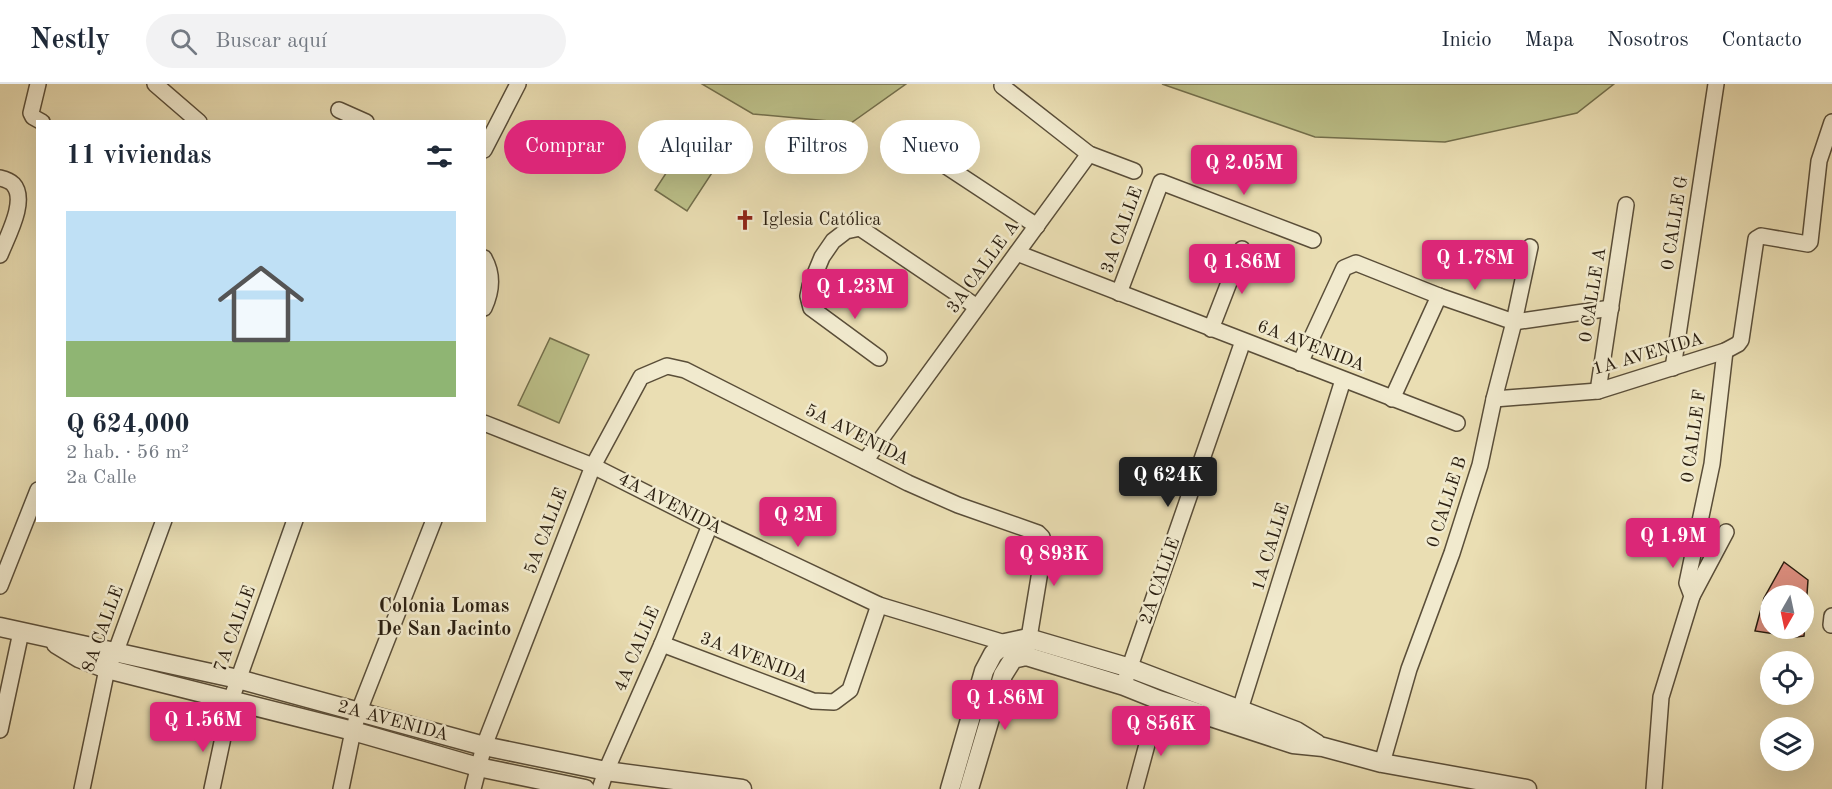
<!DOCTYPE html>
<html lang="es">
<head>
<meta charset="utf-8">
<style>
	:root { --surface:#fff; --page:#f2f2f3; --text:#1f2937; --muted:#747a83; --line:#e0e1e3; --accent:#db2777 }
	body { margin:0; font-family:"Old Standard TT",serif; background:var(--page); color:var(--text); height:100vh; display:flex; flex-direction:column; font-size:22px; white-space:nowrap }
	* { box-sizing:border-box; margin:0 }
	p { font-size:20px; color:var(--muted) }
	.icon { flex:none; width:33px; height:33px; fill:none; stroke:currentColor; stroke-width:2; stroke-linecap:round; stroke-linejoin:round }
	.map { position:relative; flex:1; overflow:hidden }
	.sheet { position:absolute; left:36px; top:36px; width:450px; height:402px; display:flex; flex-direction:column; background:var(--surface); border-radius:0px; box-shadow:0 6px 24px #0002 }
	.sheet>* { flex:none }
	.banner { position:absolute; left:504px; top:36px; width:570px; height:54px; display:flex; gap:12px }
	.needle { width:39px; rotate:189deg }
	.controls { position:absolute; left:1760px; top:501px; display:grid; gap:12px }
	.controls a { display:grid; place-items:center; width:54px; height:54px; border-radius:50%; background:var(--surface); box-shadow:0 6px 24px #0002; font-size:30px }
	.price { position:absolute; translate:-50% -51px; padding:0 14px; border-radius:6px; background:var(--accent); color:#fff; font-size:20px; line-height:39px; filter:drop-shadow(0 2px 3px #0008) }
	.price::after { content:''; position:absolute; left:50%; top:36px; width:18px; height:14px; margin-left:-9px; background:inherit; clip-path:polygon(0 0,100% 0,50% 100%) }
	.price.current { background:#222; color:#fff }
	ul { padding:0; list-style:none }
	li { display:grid; align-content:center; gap:12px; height:318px; padding:0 30px }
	li span { display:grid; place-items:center; height:186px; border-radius:0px; color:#555 }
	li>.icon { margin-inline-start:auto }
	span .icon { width:108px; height:108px; fill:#fffc; stroke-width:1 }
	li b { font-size:26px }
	h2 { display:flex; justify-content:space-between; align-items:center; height:72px; padding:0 30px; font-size:26px }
	.chip { padding:0 21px; border-radius:27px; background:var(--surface); box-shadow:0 6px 24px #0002; font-size:21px; line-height:54px }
	.chip.current { background:var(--accent); color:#fff }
	header { display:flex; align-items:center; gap:36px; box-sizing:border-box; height:84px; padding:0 30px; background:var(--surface); border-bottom:2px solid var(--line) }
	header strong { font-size:28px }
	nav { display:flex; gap:33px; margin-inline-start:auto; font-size:21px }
	.search { width:420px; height:54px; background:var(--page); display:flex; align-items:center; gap:15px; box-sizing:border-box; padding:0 21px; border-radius:33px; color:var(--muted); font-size:22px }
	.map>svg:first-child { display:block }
	.green { fill:#bcc089; stroke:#736f4c; stroke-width:1.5 }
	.building { fill:#de9081; stroke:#2a1e10; stroke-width:1.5; fill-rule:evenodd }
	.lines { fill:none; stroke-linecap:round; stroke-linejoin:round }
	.minor-casing { stroke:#5a4e39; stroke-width:18 }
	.tertiary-casing { stroke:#5a4e39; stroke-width:21 }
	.minor { stroke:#f1eace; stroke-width:15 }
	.tertiary { stroke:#f1eace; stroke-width:18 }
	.labels { text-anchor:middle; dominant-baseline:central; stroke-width:5; stroke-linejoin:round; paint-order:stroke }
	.poi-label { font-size:18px; fill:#2a1e10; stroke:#f1eace; text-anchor:start }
	.street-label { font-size:18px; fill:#2a1e10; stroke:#f1eace }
	.neighbourhood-label { font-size:20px; font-weight:bold; fill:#2a1e10; stroke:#f1eace }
</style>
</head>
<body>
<header>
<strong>Nestly</strong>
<div class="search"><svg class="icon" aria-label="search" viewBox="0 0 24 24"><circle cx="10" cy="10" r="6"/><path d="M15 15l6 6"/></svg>Buscar aquí</div>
<nav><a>Inicio</a><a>Mapa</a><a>Nosotros</a><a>Contacto</a></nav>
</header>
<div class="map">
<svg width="1832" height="705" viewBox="0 0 1832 705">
	<rect width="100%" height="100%" fill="#eadeb3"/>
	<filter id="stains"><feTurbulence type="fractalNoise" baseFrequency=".00333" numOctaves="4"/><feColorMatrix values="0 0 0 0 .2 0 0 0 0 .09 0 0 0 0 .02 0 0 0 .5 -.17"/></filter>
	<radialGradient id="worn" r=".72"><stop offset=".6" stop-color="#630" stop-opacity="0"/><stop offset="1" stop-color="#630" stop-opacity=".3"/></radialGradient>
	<!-- green -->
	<g class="green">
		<path d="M702,0H906L851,39L753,30Z"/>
		<path d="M1162,0H1614L1577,29L1445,58L1315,53Z"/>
		<path d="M693,48L725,69L687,127L655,106Z"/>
		<path d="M550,254L589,271L559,339L518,321Z"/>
	</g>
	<!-- building -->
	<path class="building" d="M1784,478L1808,496L1804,552L1796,553L1755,547L1764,514ZM1770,512H1803V544H1770Z"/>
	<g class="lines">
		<!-- minor casing -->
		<g class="minor-casing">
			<g id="minor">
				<path d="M38,0L31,29L33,33L42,38"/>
				<path d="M155,0L199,38"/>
				<path d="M1002,2L1089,70L1134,87"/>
				<path d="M339,26L366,38"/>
				<path d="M902,53L1037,142"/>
				<path d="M484,66L518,0"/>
				<path d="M0,94C4,95 10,97 13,100C28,116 7,153 0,171"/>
				<path d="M1017,169L1457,339"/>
				<path d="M484,174C493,190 492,207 484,224"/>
				<path d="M1119,209L1161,98L1313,156"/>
				<path d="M1211,245L1242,165"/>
				<path d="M879,274L811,224L808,212L810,202L822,173L833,157L846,147L860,144L977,223"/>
				<path d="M1300,279L1344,184L1356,179L1439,212L1514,238L1611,224"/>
				<path d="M1673,284L1716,0"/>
				<path d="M1598,307L1626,121"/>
				<path d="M1392,315L1439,212"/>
				<path d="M1494,315L1598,307L1725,267L1738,260L1741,256L1756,155L1761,152L1808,160L1810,158L1819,77L1832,38"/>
				<path d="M484,339L593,382L710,441L879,521L1005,559L1009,568"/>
				<path d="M865,377L1089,70"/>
				<path d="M0,502L38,406"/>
				<path d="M1692,512L1726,448"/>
				<path d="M1831,541L1832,532"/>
				<path d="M662,560L813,617L834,618L850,606L879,521"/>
				<path d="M1126,594L1243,257"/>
				<path d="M1237,635L1343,296"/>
				<path d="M0,646L21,548"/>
				<path d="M1382,679L1409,585L1452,469L1480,381L1494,315L1514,238L1530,163"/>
				<path d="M82,705L107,585L116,567L164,436"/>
				<path d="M212,705L231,616L295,436"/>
				<path d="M341,705L353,647L359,627L434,436"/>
				<path d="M473,705L484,662L593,382L641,293L667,282L685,286L908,399L958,421L1038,449L1042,453L1044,463L1027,566"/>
				<path d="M600,705L606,687L662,560L710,441"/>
				<path d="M1135,705L1159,616"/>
				<path d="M1654,705L1661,613L1692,512L1687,499L1712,380L1725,267"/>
			</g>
		</g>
		<!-- tertiary casing -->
		<g class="tertiary-casing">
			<g id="tertiary">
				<path d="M0,543L238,595L484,662L606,687L742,705"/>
				<path d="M56,560L79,574L107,585L353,647L478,683L585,705"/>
				<path d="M950,705L984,587L993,570L1005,559L1028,554L1130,584L1296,647L1317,660"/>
				<path d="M969,705L1003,591L1013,575L1026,572L1124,602L1159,616L1293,660L1323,663L1382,679L1527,705"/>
			</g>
		</g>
		<!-- minor -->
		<use href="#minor" class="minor"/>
		<!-- tertiary -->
		<use href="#tertiary" class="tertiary"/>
	</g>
	<!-- icons -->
	<defs>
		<g id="church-bare" transform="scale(1.62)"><path d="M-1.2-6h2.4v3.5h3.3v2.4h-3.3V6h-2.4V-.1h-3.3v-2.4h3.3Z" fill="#8f2418" stroke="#f1eace" stroke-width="2.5" paint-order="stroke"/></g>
	</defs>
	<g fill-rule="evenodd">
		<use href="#church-bare" x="745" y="136"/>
	</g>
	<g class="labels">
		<!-- poi labels -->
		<g class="poi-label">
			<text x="762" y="136">Iglesia Católica</text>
		</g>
		<!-- street labels -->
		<g class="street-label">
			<text transform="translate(1675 139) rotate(-81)">0 CALLE G</text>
			<text transform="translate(1122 146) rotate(-70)">3A CALLE</text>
			<text transform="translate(983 183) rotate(-54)">3A CALLE A</text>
			<text transform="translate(1593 211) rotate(-81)">0 CALLE A</text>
			<text transform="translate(1311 262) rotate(21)">6A AVENIDA</text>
			<text transform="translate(1648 270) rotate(-16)">1A AVENIDA</text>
			<text transform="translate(857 351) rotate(27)">5A AVENIDA</text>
			<text transform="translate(1694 352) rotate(-82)">0 CALLE F</text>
			<text transform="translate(1447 418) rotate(-72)">0 CALLE B</text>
			<text transform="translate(670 420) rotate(27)">4A AVENIDA</text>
			<text transform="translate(546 447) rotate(-69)">5A CALLE</text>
			<text transform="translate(1271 463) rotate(-73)">1A CALLE</text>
			<text transform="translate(1160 497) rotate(-71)">2A CALLE</text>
			<text transform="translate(103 545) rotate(-70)">8A CALLE</text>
			<text transform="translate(235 545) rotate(-70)">7A CALLE</text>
			<text transform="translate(637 565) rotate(-67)">4A CALLE</text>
			<text transform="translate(754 574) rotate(21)">3A AVENIDA</text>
			<text transform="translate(393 637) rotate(15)">2A AVENIDA</text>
		</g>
		<!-- neighbourhood labels -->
		<g class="neighbourhood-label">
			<text x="444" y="523">Colonia Lomas<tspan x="444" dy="23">De San Jacinto</tspan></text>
		</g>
	</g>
	<rect width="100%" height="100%" filter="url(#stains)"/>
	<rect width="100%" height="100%" fill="url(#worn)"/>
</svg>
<div class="controls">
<a><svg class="needle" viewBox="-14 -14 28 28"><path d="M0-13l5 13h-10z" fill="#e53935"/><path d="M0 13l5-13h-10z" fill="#747a83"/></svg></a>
<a><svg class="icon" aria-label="locate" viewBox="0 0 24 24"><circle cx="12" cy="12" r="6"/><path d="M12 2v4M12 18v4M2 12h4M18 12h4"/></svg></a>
<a><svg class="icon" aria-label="layers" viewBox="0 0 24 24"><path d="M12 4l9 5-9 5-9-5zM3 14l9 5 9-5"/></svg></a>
</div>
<b class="price" style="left:1244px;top:112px">Q 2.05M</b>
<b class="price" style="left:1475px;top:207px">Q 1.78M</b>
<b class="price" style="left:1242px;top:211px">Q 1.86M</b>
<b class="price" style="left:855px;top:236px">Q 1.23M</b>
<b class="price current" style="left:1168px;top:424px">Q 624K</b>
<b class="price" style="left:798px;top:464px">Q 2M</b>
<b class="price" style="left:1673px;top:485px">Q 1.9M</b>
<b class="price" style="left:1054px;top:503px">Q 893K</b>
<b class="price" style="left:1005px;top:647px">Q 1.86M</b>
<b class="price" style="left:203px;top:669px">Q 1.56M</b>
<b class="price" style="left:1161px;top:673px">Q 856K</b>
<div class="banner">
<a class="chip current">Comprar</a>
<a class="chip">Alquilar</a>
<a class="chip">Filtros</a>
<a class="chip">Nuevo</a>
</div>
<section class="sheet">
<h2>11 viviendas<svg class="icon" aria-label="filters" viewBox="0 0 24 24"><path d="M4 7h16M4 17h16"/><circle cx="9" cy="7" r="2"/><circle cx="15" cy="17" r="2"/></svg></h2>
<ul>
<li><span style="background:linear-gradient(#bfe0f5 70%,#8fb573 0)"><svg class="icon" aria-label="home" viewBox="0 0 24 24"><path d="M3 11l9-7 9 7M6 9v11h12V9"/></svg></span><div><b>Q 624,000</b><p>2 hab. · 56 m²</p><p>2a Calle</p></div></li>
</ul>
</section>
</div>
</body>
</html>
